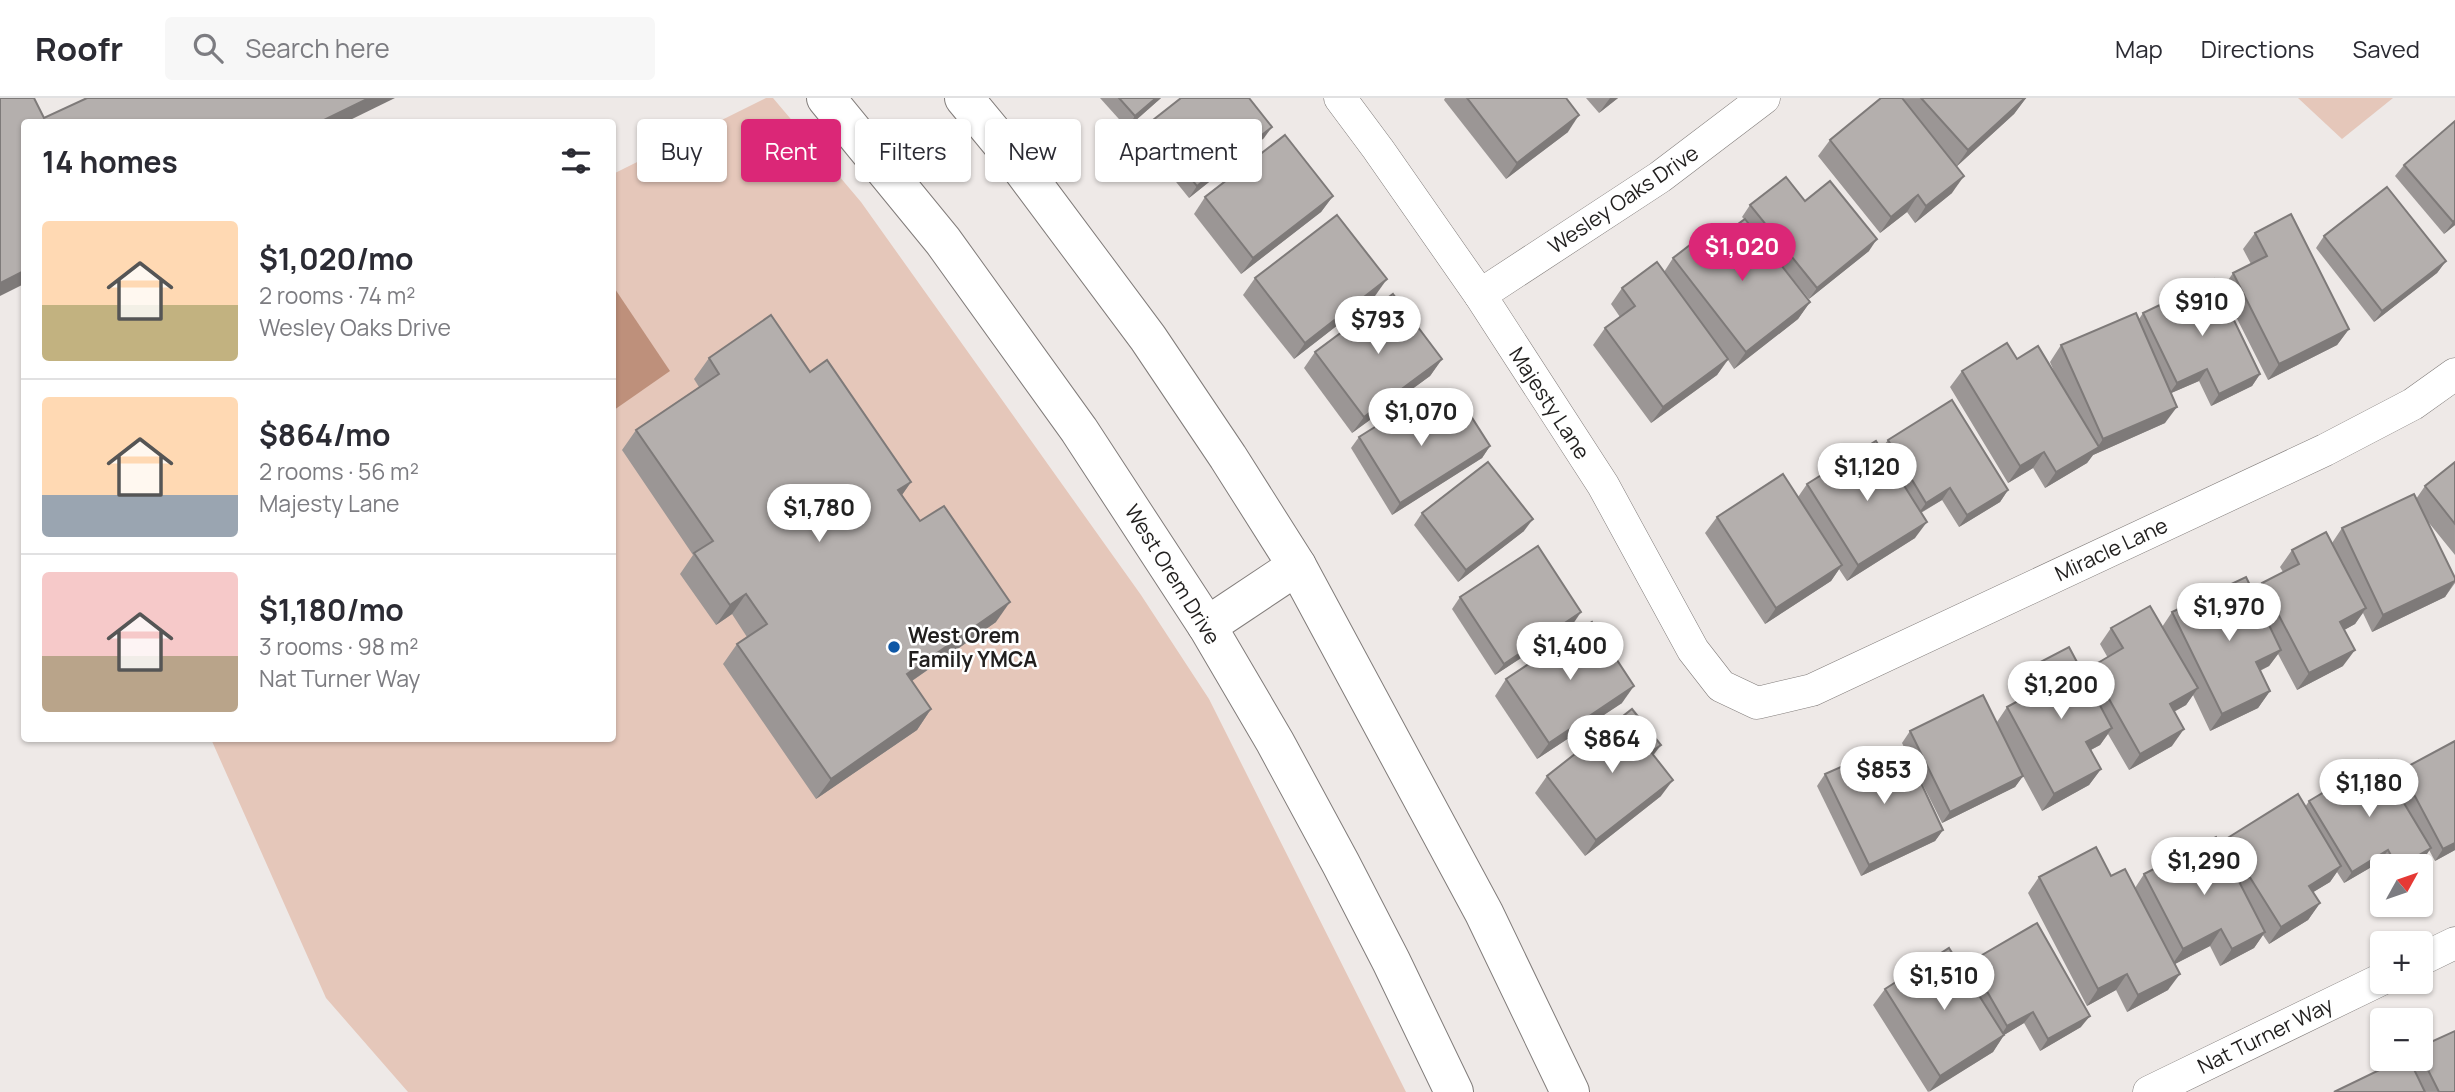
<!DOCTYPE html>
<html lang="en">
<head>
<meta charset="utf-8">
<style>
	:root { --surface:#fff; --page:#f7f7f7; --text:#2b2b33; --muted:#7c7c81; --line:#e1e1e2; --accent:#db2777 }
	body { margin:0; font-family:Manrope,sans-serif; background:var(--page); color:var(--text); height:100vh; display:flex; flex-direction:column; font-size:26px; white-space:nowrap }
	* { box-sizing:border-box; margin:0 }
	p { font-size:23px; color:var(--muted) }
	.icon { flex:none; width:38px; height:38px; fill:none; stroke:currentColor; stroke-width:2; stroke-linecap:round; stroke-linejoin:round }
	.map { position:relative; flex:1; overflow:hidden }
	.side { position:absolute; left:21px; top:21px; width:595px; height:623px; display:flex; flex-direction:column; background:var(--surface); border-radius:7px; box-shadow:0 2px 5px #0004 }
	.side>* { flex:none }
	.banner { position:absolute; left:637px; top:21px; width:665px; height:63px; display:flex; gap:14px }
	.needle { width:46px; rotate:50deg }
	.fabs { position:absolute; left:2370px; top:756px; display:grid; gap:14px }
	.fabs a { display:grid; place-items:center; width:63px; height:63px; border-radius:7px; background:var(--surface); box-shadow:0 2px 5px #0004; font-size:35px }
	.price { position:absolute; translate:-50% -60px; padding:0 16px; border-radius:24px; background:#fff; color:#222; font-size:23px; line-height:46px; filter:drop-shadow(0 2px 4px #0008) }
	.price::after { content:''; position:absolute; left:50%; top:42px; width:21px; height:16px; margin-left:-10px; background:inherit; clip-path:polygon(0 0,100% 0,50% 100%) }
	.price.active { background:var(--accent); color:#fff }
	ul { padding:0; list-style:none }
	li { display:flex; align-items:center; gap:21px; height:175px; padding:0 21px }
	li+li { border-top:2px solid var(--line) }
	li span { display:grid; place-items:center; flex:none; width:196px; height:140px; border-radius:7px; color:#555 }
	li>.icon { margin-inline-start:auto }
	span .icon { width:84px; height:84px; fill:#fffc; stroke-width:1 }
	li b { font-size:30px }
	h2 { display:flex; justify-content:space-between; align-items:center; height:84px; padding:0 21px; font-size:30px }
	.chip { padding:0 24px; border-radius:7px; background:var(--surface); box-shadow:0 2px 5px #0004; font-size:24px; line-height:63px }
	.chip.active { background:var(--accent); color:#fff }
	header { display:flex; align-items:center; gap:42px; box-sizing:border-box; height:98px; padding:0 35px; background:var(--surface); border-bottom:2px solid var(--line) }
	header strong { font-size:33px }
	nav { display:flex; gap:38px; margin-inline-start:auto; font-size:24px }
	.search { width:490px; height:63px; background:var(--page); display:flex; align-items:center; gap:18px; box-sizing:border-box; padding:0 24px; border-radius:7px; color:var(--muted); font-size:26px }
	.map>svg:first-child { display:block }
	.green { fill:#e5c7ba }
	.water { fill:#be907b }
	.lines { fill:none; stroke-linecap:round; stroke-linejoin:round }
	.minor-casing { stroke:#817c7a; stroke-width:33 }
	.secondary-casing { stroke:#817c7a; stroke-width:40 }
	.minor { stroke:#fff; stroke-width:32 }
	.secondary { stroke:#fff; stroke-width:38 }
	.wall { fill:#9b9695 }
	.shaded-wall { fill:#7e7a79 }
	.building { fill:#b4afad; stroke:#7e7a79; stroke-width:2 }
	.poi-dot { fill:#0e57a6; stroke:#fff; stroke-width:2.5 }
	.labels { text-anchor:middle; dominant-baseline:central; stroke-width:5; stroke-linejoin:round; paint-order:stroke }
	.street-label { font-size:21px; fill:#211f1e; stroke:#fff }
	.poi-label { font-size:21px; font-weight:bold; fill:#211f1e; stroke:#fff; text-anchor:start }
</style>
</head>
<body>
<header>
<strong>Roofr</strong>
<div class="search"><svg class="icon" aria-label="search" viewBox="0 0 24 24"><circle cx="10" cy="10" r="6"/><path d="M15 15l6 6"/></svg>Search here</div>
<nav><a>Map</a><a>Directions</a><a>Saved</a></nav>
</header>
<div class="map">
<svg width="2455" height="994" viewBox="0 0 2455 994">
	<rect width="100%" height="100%" fill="#eee9e7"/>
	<!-- green -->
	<g class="green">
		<path d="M766,0H773L861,104L1141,497L1209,601L1406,994H408L326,900L211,641L612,640L613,76Z"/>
		<path d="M2298,0H2393L2342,41Z"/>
	</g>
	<!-- water -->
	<path class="water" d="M613,188L670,273L614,312L612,310Z"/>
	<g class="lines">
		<!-- minor casing -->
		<g class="minor-casing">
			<g id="minor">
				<path d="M1340,0L1378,51L1480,197L1603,387L1693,552L1721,588L1757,605L1812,592L2325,352L2413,306L2455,276"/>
				<path d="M1480,197L1660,79L1764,0"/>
				<path d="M2420,862L2455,845"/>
				<path d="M2149,994L2382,881"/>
			</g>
		</g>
		<!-- secondary casing -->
		<g class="secondary-casing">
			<g id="secondary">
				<path d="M826,0L943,143L1079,332L1207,528L1275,644L1341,766L1391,863L1454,994"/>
				<path d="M964,0L1016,63L1148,240L1228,359L1297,468L1484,815L1570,994"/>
				<path d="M1207,528L1297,468"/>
			</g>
		</g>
		<!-- minor -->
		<use href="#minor" class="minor"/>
		<!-- secondary -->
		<use href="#secondary" class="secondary"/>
	</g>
	<!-- wall -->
	<g class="wall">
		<path d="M1100,0H1161L1127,30Z"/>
		<path d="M1445,0H1566L1568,34L1506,81L1444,2Z"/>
		<path d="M1586,0H1618L1599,15Z"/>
		<path d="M1881,0H2026L2014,16L1956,69L1952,95L1915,125L1907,114L1880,135L1818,58L1830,42Z"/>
		<path d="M2455,23V127L2444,136L2395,78L2404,67Z"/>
		<path d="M1148,26L1264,40L1189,100L1139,38Z"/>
		<path d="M1333,98L1321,114L1241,176L1194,116L1205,99Z"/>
		<path d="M1805,103L1869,153L1809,201L1777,162L1810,204L1798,221L1734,271L1728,262L1717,277L1651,325L1593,247L1605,230L1620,219L1611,206L1622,190L1664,174L1673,160L1719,140L1744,121L1742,119L1750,107Z"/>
		<path d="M2255,135L2349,231L2337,247L2268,282L2222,191L2233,175L2251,166L2243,151Z"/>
		<path d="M2324,138L2446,163L2437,175L2374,224L2316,150Z"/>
		<path d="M1255,180L1375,198L1294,261L1243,197Z"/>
		<path d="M2143,215L2260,276L2252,288L2211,308L2199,283L2171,295L2165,325L2093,357L2087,365L2045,390L2033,370L2008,385L1950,289L1962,273L2017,261L2056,278L2050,264L2061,247L2139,221Z"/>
		<path d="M1315,254L1442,261L1430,278L1352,335L1304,270Z"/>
		<path d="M709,260L810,274L911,384L902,397L920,423L996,524L912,583L931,611L917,632L816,701L723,566L737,546L747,539L732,516L716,527L680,476L693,457L622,352L636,332L699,289L694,281Z"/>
		<path d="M1440,329L1490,348L1482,360L1392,417L1351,350L1359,339Z"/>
		<path d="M1888,342L2008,392L2000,404L1959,429L1942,402L1921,415L1915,440L1847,483L1839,471L1831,483L1765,526L1705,435L1717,419L1798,399L1807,386L1881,351Z"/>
		<path d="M2455,364V457L2425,420L2455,480V485L2445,499L2372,534L2363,515L2355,526L2344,532L2343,568L2297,592L2278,556L2269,568L2260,573L2270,593L2258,610L2210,633L2193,597L2186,607L2174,614L2172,648L2129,672L2108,636L2100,647L2091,652L2101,671L2089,687L2042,713L2023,678L2015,689L1942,725L1902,645L1910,633L1997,624L2007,609L2025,600L2017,587L2029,570L2084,579L2091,569L2108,560L2100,546L2111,530L2162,529L2172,514L2254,496L2262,485L2283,474L2280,469L2292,452L2332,445L2342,430L2416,401L2425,388Z"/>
		<path d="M1422,415L1524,433L1458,484L1414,427Z"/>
		<path d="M1460,499L1573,526L1495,577L1452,511Z"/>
		<path d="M1506,581L1622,605L1537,661L1495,598Z"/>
		<path d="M2455,643V752L2435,763L2429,752L2423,762L2412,768H2382L2380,764L2344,785L2337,774L2330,784L2313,794L2320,805L2308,822L2269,846L2263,837L2254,850L2220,868L2210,848L2175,866L2168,892L2127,914L2116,892L2087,908L2028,795L2039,779L2111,778L2135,790L2144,776L2221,748L2226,741L2305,709L2309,703L2410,715L2393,683L2401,672Z"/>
		<path d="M1653,657L1661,698L1585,758L1535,695L1547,678Z"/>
		<path d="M1865,675L1943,732L1935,743L1861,778L1817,688L1825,676Z"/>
		<path d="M1970,864L2081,929L2040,953L2024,925L2004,937L1993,954L1928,994L1873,907L1885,891L1964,873Z"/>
		<path d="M2420,949L2455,994H2334L2409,962L2410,961H2420Z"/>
	</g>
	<!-- shaded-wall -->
	<g class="shaded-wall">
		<path d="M369,0H395L346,24H320Z"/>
		<path d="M1156,0H1161L1127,30L1135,18Z"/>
		<path d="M1610,0H1618L1599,15Z"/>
		<path d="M2026,0L2014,16L1956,69L1968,52Z"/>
		<path d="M1579,17L1568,34L1506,81L1517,65Z"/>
		<path d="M1272,29L1264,40L1189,100L1197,88Z"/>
		<path d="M1964,78L1952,95L1915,125L1926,108Z"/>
		<path d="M1918,97L1907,114L1880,135L1891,119Z"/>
		<path d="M1333,98L1321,114L1241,176L1253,160Z"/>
		<path d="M2455,122V127L2444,136L2453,124Z"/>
		<path d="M1877,141L1869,153L1809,201L1817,190Z"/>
		<path d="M2446,163L2437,175L2374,224L2382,213Z"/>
		<path d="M24,173V186L0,198V185Z"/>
		<path d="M1387,181L1375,198L1294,261L1305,245Z"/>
		<path d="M1810,204L1798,221L1734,271L1746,254Z"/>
		<path d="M2349,231L2337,247L2268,282L2279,266Z"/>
		<path d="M1442,261L1430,278L1352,335L1364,319Z"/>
		<path d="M1728,261L1717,277L1651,325L1663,309Z"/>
		<path d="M2207,271L2199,283L2169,296L2177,285Z"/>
		<path d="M2260,276L2252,288L2211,308L2219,296Z"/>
		<path d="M2177,309L2165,325L2093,357L2087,365L2045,390L2056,374L2097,350L2103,341Z"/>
		<path d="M1490,348L1482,360L1392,417L1400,405Z"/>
		<path d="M2044,354L2033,370L2008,385L2020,368Z"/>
		<path d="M911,384L897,404L898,392Z"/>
		<path d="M1950,390L1942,402L1918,416L1926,405Z"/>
		<path d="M2008,392L2000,404L1959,429L1967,417Z"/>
		<path d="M1533,421L1524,433L1458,484L1466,472Z"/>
		<path d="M1927,424L1915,440L1847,483L1858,467Z"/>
		<path d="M1842,467L1831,483L1765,526L1776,510Z"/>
		<path d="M2455,483L2445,499L2372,534L2383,517Z"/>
		<path d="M746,496L732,516L716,527L730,507Z"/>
		<path d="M1010,504L996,524L893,596L907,576Z"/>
		<path d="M2366,510L2355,526L2328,541L2340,524Z"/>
		<path d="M1581,514L1573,526L1495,577L1504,566Z"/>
		<path d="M2281,552L2269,568L2244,580L2256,564Z"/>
		<path d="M2355,552L2343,568L2297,592L2309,575Z"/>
		<path d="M1634,588L1622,605L1537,661L1549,645Z"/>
		<path d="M2198,590L2186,607L2158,622L2170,606Z"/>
		<path d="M2270,593L2258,610L2210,633L2222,616Z"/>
		<path d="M931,611L917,632L816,701L831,681Z"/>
		<path d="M2112,630L2100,647L2075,660L2086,644Z"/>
		<path d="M2184,631L2172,648L2129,672L2140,656Z"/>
		<path d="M1661,647L1649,663L1651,654Z"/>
		<path d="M2101,671L2089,687L2042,713L2054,696Z"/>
		<path d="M2023,678L2015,689L1942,725L1950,714Z"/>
		<path d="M1673,682L1661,698L1585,758L1596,742Z"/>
		<path d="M1943,732L1935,743L1861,778L1869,767Z"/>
		<path d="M2455,745V752L2435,763L2443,751Z"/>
		<path d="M2431,750L2423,762L2412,768H2400Z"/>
		<path d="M2388,752L2380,764L2344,785L2352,774Z"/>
		<path d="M2341,768L2330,784L2297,804L2309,788Z"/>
		<path d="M2320,805L2308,822L2269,846L2281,829Z"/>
		<path d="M2221,831L2210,848L2171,868L2183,851Z"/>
		<path d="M2265,834L2254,850L2220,868L2232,851Z"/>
		<path d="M2127,876L2116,892L2087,908L2098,891Z"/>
		<path d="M2180,876L2168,892L2127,914L2138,897Z"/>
		<path d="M2033,914L2024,925L1999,940L2007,928Z"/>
		<path d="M2090,918L2081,929L2040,953L2048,941Z"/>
		<path d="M2004,937L1993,954L1929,994L1940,978Z"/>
	</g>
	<!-- building -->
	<g class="building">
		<path d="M0,0H34L44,20L87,0H369L320,24H24V173L0,185Z"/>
		<path d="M1119,0H1156L1135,18Z"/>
		<path d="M1181,0H1249L1272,29L1197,88L1148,26Z"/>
		<path d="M1467,0H1566L1579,17L1517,65Z"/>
		<path d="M1881,0H1902L1964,78L1926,108L1918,97L1891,119L1830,42Z"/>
		<path d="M1921,0H2025L1968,52Z"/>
		<path d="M2455,23V122L2453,124L2404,67Z"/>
		<path d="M1285,37L1333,98L1253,160L1205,99Z"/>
		<path d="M1786,79L1805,103L1830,83L1877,141L1817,190L1750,107Z"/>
		<path d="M2387,89L2446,163L2382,213L2324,138Z"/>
		<path d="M2291,116L2349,231L2279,266L2233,175L2267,158L2255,135Z"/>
		<path d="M1337,117L1387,181L1305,245L1255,180Z"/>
		<path d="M1745,121L1810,204L1746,254L1673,160L1712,130L1719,140Z"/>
		<path d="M1657,164L1728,261L1663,309L1605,230L1635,208L1622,190Z"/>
		<path d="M2214,181L2260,276L2219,296L2207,271L2177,285L2143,215Z"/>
		<path d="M1393,196L1442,261L1364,319L1315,254Z"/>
		<path d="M2136,215L2177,309L2103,341L2061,247Z"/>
		<path d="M771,217L810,274L827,262L911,384L898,392L920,423L944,408L1010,504L907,576L931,611L831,681L737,546L767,526L746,496L730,507L694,455L713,443L636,332L719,276L709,260Z"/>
		<path d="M2007,245L2017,261L2038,248L2099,349L2056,374L2044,354L2020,368L1962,273Z"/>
		<path d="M1421,300L1440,329L1467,312L1490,348L1400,405L1359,339Z"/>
		<path d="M1952,302L2008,392L1967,417L1950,390L1926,405L1888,342Z"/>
		<path d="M1876,343L1927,424L1858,467L1807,386Z"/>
		<path d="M1488,364L1533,421L1466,472L1422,415Z"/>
		<path d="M2455,364V426L2425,388Z"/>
		<path d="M1783,376L1842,467L1776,510L1717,419Z"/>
		<path d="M2414,396L2455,480V483L2383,517L2342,430Z"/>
		<path d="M2326,434L2366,510L2340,524L2355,552L2309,575L2262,485L2299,466L2292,452Z"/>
		<path d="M1538,448L1581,514L1504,566L1460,499Z"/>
		<path d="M2246,479L2281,552L2256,564L2270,593L2222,616L2172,514Z"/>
		<path d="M2150,508L2198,590L2170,606L2184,631L2140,656L2091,569L2123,550L2111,530Z"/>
		<path d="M1592,524L1634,588L1549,645L1506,581Z"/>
		<path d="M2069,549L2112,630L2086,644L2101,671L2054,696L2007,609L2040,591L2029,570Z"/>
		<path d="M1983,597L2023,678L1950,714L1910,633Z"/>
		<path d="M1632,611L1661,647L1651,654L1673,682L1596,742L1547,678Z"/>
		<path d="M2455,643V745L2443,751L2401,672Z"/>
		<path d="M1907,655L1943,732L1869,767L1825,676L1859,661L1865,675Z"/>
		<path d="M2378,662L2431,750L2400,768H2397L2388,752L2352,774L2309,703Z"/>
		<path d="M2298,696L2341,768L2309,788L2320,805L2281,829L2226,741Z"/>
		<path d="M2216,739L2265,834L2232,851L2221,831L2183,851L2144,776Z"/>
		<path d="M2096,749L2111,778L2125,771L2180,876L2138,897L2127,876L2098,891L2039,779Z"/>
		<path d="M2037,825L2090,918L2048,941L2033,914L2007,928L1970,864Z"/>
		<path d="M1949,850L2004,937L1940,978L1885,891Z"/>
		<path d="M2455,933V994H2439L2420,956V949Z"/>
		<path d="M2402,961H2409L2425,994H2334Z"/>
	</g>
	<!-- markers -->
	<circle class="poi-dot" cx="894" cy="549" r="7"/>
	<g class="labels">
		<!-- street labels -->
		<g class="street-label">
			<text transform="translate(1623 101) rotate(-34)">Wesley Oaks Drive</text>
			<text transform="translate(1550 305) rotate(57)">Majesty Lane</text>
			<text transform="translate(2111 451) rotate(-25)">Miracle Lane</text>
			<text transform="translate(1173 476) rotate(58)">West Orem Drive</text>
			<text transform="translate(2265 937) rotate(-26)">Nat Turner Way</text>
		</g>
		<!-- poi labels -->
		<g class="poi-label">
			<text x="908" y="537">West Orem<tspan x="908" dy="24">Family YMCA</tspan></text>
		</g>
	</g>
</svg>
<div class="fabs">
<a><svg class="needle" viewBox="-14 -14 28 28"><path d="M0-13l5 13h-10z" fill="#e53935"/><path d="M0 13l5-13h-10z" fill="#7c7c81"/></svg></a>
<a>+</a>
<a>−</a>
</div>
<b class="price active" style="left:1742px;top:185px">$1,020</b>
<b class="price" style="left:2202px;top:240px">$910</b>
<b class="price" style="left:1378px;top:258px">$793</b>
<b class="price" style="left:1421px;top:350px">$1,070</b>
<b class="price" style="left:1867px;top:405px">$1,120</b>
<b class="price" style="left:819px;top:446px">$1,780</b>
<b class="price" style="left:2229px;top:545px">$1,970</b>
<b class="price" style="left:1570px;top:584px">$1,400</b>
<b class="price" style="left:2061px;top:623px">$1,200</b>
<b class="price" style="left:1612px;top:677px">$864</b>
<b class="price" style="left:1884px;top:708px">$853</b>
<b class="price" style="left:2369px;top:721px">$1,180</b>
<b class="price" style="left:2204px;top:799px">$1,290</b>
<b class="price" style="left:1944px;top:914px">$1,510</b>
<div class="banner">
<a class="chip">Buy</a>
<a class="chip active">Rent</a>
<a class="chip">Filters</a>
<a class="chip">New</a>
<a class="chip">Apartment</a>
</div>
<section class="side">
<h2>14 homes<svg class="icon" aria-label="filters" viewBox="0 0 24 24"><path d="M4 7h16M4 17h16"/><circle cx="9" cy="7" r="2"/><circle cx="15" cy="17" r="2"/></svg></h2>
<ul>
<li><span style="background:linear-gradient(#ffd9b3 60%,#c2b280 0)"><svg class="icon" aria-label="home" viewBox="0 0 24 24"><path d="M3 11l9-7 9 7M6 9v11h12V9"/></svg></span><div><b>$1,020/mo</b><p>2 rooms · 74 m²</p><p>Wesley Oaks Drive</p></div></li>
<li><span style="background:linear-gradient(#ffd9b3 70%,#9aa5b1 0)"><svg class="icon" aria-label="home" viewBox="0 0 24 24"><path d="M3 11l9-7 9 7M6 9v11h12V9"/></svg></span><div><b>$864/mo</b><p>2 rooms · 56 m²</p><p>Majesty Lane</p></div></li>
<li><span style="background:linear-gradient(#f6c9c9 60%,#b9a48a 0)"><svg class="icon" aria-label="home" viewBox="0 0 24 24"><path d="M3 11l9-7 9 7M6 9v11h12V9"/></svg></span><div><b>$1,180/mo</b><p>3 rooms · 98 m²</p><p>Nat Turner Way</p></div></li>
</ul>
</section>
</div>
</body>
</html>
